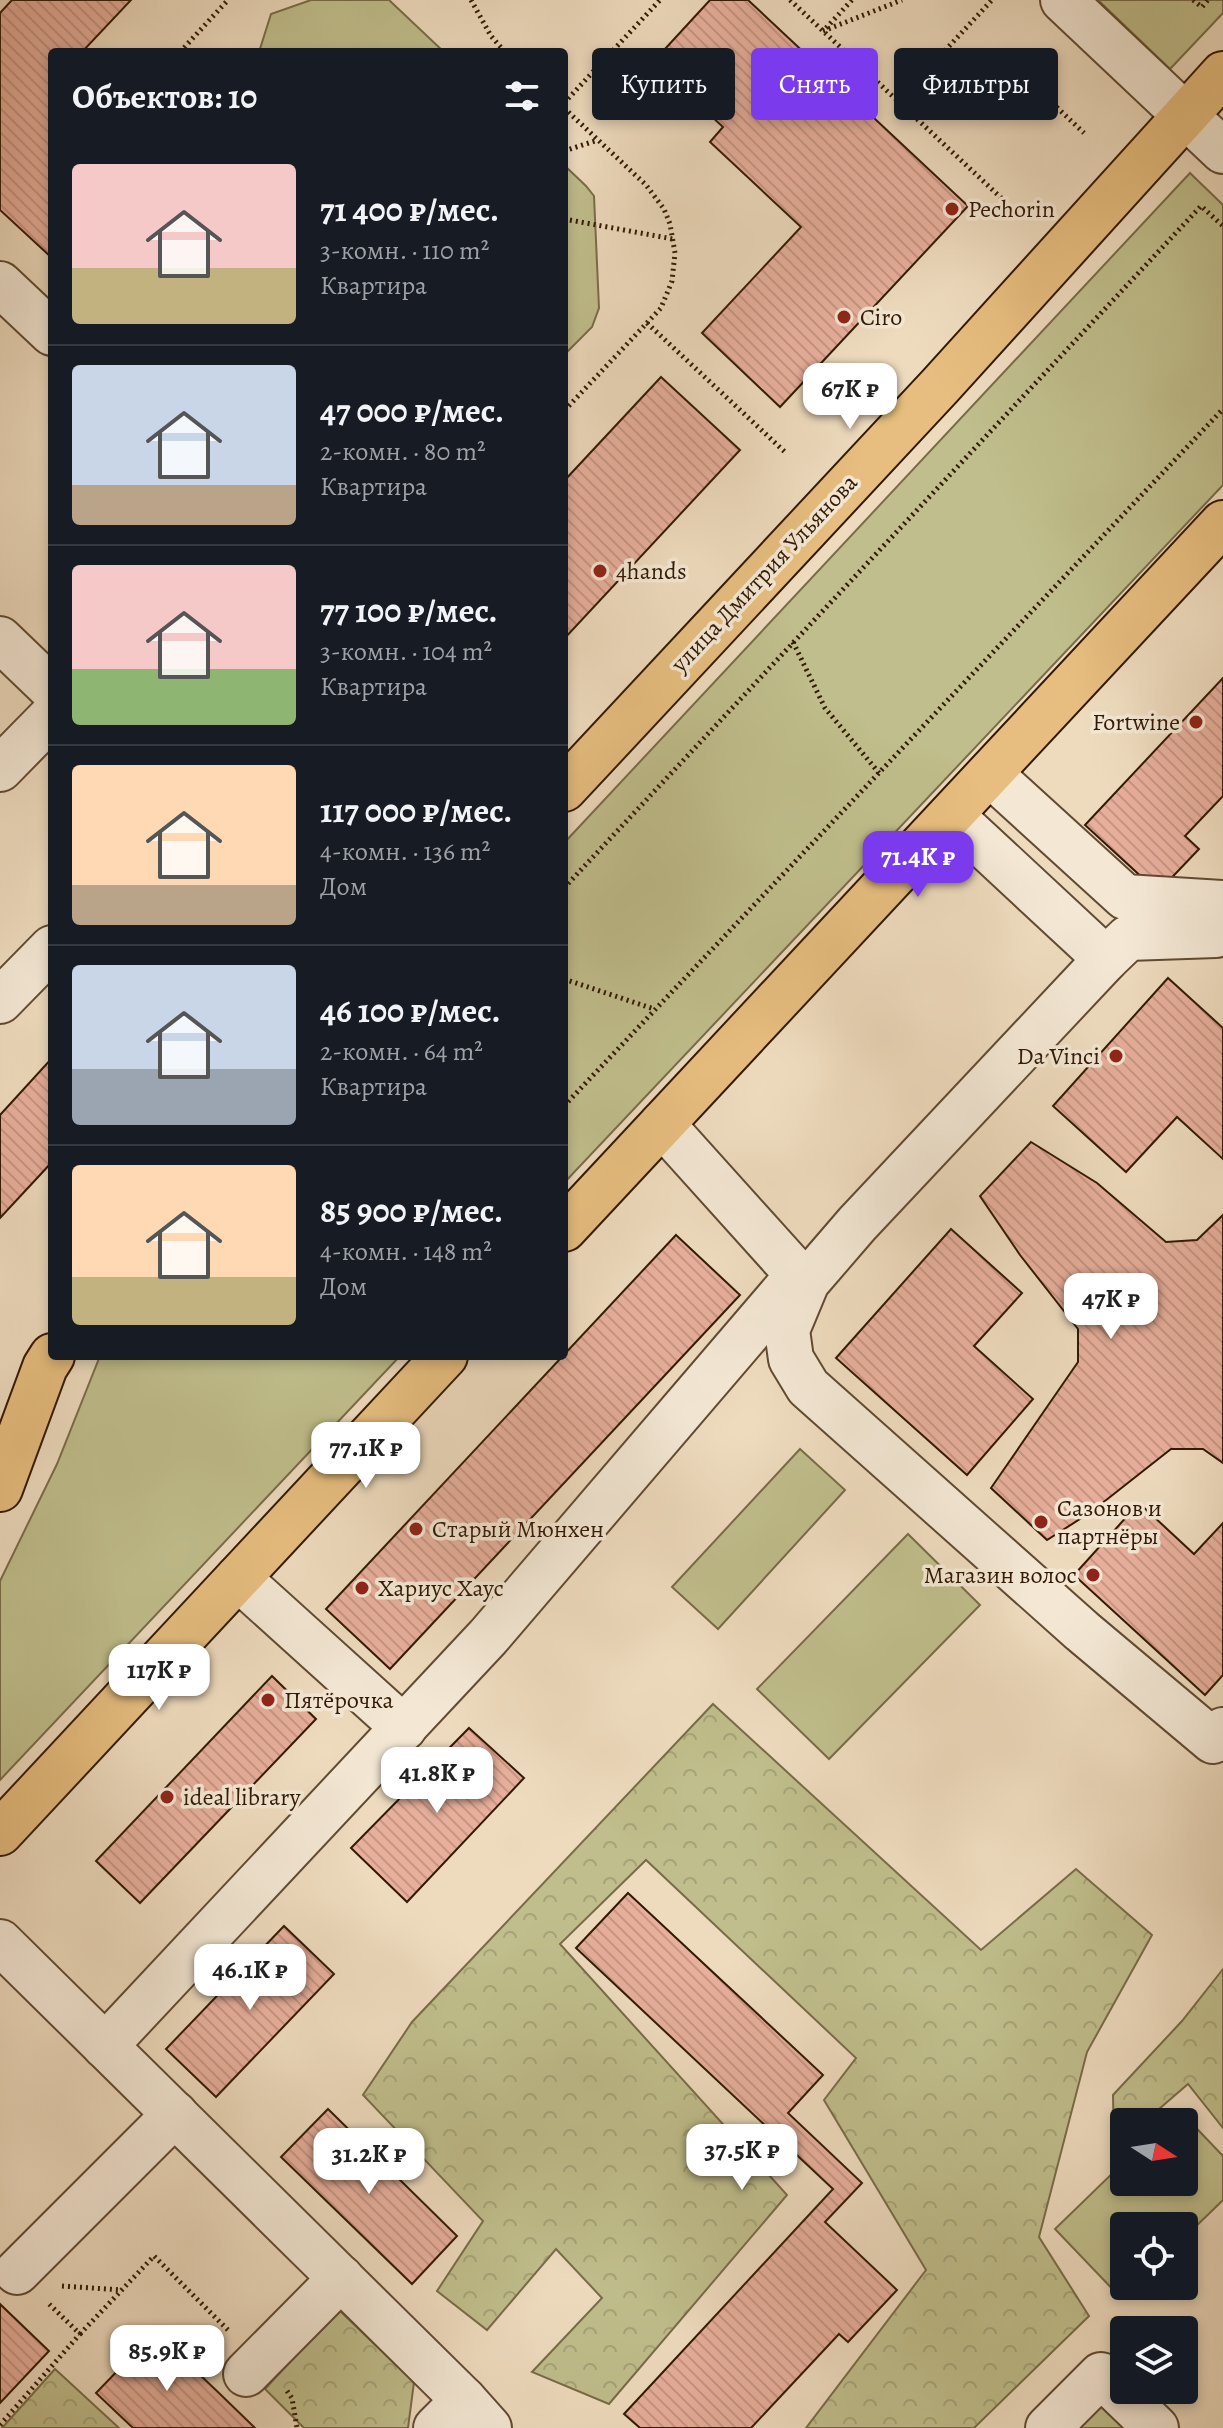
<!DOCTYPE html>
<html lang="ru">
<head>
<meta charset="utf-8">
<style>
	:root { --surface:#171b24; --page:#20242c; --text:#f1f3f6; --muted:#9ea1a6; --line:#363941; --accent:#7c3aed }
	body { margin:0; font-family:Alegreya,serif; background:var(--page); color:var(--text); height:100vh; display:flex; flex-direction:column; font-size:30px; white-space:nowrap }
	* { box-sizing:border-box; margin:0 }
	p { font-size:26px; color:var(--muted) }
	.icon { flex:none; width:44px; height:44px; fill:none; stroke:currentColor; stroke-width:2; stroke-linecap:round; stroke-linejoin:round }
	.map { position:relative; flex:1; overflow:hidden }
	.side { position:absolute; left:48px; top:48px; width:520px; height:1312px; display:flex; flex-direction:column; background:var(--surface); border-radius:8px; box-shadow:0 4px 12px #0003 }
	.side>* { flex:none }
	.guide { position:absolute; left:592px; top:48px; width:510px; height:72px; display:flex; gap:16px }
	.needle { width:52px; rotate:102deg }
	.tools { position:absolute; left:1110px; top:2108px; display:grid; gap:16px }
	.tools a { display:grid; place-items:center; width:88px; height:88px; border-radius:8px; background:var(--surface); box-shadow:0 4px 12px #0003; font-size:40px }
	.price { position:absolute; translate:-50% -68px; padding:0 18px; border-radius:16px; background:#fff; color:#222; font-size:26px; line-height:52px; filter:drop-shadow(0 2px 4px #0008) }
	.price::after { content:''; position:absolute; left:50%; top:48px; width:24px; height:18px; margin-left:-12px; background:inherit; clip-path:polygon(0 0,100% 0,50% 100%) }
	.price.on { background:var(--accent); color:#fff }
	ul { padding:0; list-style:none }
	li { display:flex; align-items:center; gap:24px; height:200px; padding:0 24px }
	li+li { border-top:2px solid var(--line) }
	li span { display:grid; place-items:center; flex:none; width:224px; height:160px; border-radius:8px; color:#555 }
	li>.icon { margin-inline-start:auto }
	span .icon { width:96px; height:96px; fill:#fffc; stroke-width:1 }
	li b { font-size:34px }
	h2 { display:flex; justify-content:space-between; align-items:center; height:96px; padding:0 24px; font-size:34px }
	.tag { padding:0 28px; border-radius:8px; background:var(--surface); box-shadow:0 4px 12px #0003; font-size:28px; line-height:72px }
	.tag.on { background:var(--accent); color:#fff }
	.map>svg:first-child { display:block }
	.green { fill:#c0be8c; stroke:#796c48; stroke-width:2 }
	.forest { fill:url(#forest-crowns); stroke:#796c48; stroke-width:2 }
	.building { fill:url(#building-back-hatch); stroke:#321904; stroke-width:2 }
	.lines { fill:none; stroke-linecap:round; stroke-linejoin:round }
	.minor-casing { stroke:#614a32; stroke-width:48 }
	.major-casing { stroke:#321904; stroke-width:48 }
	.path { stroke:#321904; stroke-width:5; stroke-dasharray:2 4; stroke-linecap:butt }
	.minor { stroke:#f4e8d5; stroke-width:44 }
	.major { stroke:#e7be7f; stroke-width:44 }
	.poi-dot { fill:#8f2418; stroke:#f4e8d5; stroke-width:3 }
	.labels { text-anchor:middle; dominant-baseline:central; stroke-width:7; stroke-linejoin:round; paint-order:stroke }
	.poi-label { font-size:24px; fill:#321904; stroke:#f4e8d5; text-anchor:start }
	.street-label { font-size:24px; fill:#321904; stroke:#f4e8d5 }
</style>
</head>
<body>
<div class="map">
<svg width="1223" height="2428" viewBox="0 0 1223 2428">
	<defs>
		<pattern id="forest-crowns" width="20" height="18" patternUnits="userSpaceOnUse" patternTransform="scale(2)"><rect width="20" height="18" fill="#c0be8c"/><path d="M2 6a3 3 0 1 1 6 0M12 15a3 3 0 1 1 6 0" fill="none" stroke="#a5a377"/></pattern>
		<pattern id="building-back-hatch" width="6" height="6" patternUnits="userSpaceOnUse" patternTransform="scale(2)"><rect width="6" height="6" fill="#e7af9c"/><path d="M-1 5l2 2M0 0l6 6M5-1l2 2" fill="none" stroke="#c79685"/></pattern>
	</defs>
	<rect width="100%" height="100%" fill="#eedbbe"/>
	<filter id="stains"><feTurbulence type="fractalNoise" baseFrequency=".0025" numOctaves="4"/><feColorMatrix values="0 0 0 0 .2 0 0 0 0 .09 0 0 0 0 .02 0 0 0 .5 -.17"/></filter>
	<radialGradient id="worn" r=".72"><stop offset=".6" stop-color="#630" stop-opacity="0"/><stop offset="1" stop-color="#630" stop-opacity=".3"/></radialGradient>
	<!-- green -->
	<g class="green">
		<path d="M311,0H389L444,52H259L271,14Z"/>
		<path d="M1098,0H1223V13L1170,69Z"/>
		<path d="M564,165L586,186L594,196L599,308L592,327L564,355Z"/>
		<path d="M1190,173L1223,205V485L564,1183V843Z"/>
		<path d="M100,1356H400L0,1780V1581L57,1464Z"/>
		<path d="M800,1449L845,1490L718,1629L672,1587Z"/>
		<path d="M908,1534L980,1605L829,1759L757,1689Z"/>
		<path d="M1179,2110L1223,2156V2200L1184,2238V2226H1124V2286H1134L1121,2298L1055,2229L1124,2162V2182H1184V2122H1166Z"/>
		<path d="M1105,2393L1140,2428H1064Z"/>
	</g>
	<!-- forest -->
	<g class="forest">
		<path d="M713,1704L981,1950L1076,1869L1152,1935L1087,2052L1039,2237L1089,2316L974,2428H806L926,2270L824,2100L856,2058L646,1860L560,1944L787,2195L609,2404L532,2372L602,2298L556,2249L487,2330L437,2291L483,2221L363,2095L412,2022Z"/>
		<path d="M1223,1969V2128L1188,2084L1144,2122H1124V2139L1114,2149L1113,2095L1182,2021Z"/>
		<path d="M338,2309L414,2382L408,2428H304L265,2389Z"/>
		<path d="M55,2369L119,2428H2Z"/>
	</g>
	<!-- building -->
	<g class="building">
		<path d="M12,0H131L82,52H52V258L0,210V13Z"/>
		<path d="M710,0H748L968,206L780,407L702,333L801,227L710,142L723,127L653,62Z"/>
		<path d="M661,377L740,450L564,639V481Z"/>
		<path d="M1223,678V796L1185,836L1199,849L1158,892L1085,825Z"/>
		<path d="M1168,978L1223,1028V1159L1177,1117L1126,1172L1053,1106Z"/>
		<path d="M52,1058V1162L0,1218V1115Z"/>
		<path d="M1031,1142L1097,1183L1166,1242L1197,1240L1223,1215V1463L1203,1449H1171L1091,1512L1047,1540L991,1488L1078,1362V1329L1020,1255L980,1196Z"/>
		<path d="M951,1229L1022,1293L974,1346L1033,1399L967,1475L836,1358Z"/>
		<path d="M676,1235L740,1295L390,1669L326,1609Z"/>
		<path d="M1139,1503L1194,1554L1223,1523V1675L1205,1695L1074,1575Z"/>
		<path d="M272,1676L316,1719L140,1903L96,1861Z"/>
		<path d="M469,1728L524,1778L407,1902L351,1848Z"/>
		<path d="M628,1893L823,2075L788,2113L862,2183L825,2222L897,2290L848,2342L839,2334L751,2428H640L624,2414L833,2189L576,1948Z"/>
		<path d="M284,1926L334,1974L216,2097L166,2049Z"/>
		<path d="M328,2109L457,2236L412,2284L281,2157Z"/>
		<path d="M0,2304L49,2351L0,2403Z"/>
		<path d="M155,2332L220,2394L255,2428H133L96,2393Z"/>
	</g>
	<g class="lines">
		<!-- minor casing -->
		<g class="minor-casing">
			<g id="minor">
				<path d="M1063,0L1223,151"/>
				<path d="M0,284L52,333"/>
				<path d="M0,639L52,689"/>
				<path d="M0,769L52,716"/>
				<path d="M990,774L1125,897L1223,903"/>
				<path d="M951,815L1106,959"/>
				<path d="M1216,935L1128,938L1106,959L857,1224L807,1282L787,1330L791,1359L808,1387L1082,1631L1213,1741L1223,1730"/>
				<path d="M0,1001L52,948"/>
				<path d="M238,1578L404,1728"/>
				<path d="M0,1942L464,2400L489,2428"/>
				<path d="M105,2046L488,1637L798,1275L662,1124"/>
				<path d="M17,2272L175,2114"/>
				<path d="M246,2374L341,2278"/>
				<path d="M436,2428L464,2400"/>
				<path d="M1048,2428L1101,2375L1156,2428"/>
			</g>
		</g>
		<!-- major casing -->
		<g class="major-casing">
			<g id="major">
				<path d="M564,789L940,386L1223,74"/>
				<path d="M564,1229L1223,523"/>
				<path d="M0,1489L45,1367L52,1356"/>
				<path d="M0,1833L445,1356"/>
			</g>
		</g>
		<!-- path -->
		<g class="path">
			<path d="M471,0L491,36L505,52"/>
			<path d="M790,0L1013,209"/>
			<path d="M1193,0L1202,7L1208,0"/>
			<path d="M826,28L852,0"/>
			<path d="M823,31L902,0"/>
			<path d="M180,52L228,0"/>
			<path d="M1013,66L1084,133"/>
			<path d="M900,99L992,0"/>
			<path d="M899,101L1057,51"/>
			<path d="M564,103L660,0"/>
			<path d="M564,108L646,185L664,209L670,224L675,253L672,281L661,308L564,411"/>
			<path d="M564,151L598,140"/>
			<path d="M564,219L673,239"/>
			<path d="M647,323L786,453"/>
			<path d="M793,642L825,708L879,773"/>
			<path d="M564,888L1201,206L1223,226"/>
			<path d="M564,979L654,1009"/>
			<path d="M564,1106L1223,409"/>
			<path d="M62,2286L122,2290"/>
			<path d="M80,2334L154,2256L230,2332"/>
			<path d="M287,2391L292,2398L297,2428"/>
			<path d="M0,2425L80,2334L47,2302"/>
		</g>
		<!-- minor -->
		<use href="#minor" class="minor"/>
		<!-- major -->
		<use href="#major" class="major"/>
	</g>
	<!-- markers -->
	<g class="poi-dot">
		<circle cx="952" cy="209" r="8"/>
		<circle cx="844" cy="317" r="8"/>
		<circle cx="600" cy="571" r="8"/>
		<circle cx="1196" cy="722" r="8"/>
		<circle cx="1116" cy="1056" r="8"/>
		<circle cx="1041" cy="1522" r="8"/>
		<circle cx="416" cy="1529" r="8"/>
		<circle cx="1093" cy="1575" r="8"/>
		<circle cx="362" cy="1588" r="8"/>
		<circle cx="268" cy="1700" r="8"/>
		<circle cx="167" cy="1797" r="8"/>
	</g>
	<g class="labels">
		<!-- poi labels -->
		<g class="poi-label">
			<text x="968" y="209">Pechorin</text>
			<text x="860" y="317">Ciro</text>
			<text x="616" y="571">4hands</text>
			<text x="1180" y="722" text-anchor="end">Fortwine</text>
			<text x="1100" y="1056" text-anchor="end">Da Vinci</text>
			<text x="1057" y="1508">Сазонов и<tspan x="1057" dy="28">партнёры</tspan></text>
			<text x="432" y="1529">Старый Мюнхен</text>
			<text x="1077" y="1575" text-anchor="end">Магазин волос</text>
			<text x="378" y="1588">Хариус Хаус</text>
			<text x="284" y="1700">Пятёрочка</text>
			<text x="183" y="1797">ideal library</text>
		</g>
		<!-- street labels -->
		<g class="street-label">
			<text transform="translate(764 573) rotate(-47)">улица Дмитрия Ульянова</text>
		</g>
	</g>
	<rect width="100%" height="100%" filter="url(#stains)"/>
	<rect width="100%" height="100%" fill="url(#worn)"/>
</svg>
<div class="tools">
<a><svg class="needle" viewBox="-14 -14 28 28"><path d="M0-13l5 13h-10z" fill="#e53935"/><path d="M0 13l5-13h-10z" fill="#9ea1a6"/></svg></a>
<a><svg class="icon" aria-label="locate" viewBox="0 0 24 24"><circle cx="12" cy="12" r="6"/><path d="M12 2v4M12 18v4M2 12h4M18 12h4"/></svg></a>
<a><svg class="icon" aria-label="layers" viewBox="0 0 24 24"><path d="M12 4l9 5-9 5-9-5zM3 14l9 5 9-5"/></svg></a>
</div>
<b class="price" style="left:850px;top:431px">67K ₽</b>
<b class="price on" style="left:918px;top:899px">71.4K ₽</b>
<b class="price" style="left:1111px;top:1341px">47K ₽</b>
<b class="price" style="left:366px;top:1490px">77.1K ₽</b>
<b class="price" style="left:159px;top:1712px">117K ₽</b>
<b class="price" style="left:437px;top:1815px">41.8K ₽</b>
<b class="price" style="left:250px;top:2012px">46.1K ₽</b>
<b class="price" style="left:742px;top:2192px">37.5K ₽</b>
<b class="price" style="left:369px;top:2196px">31.2K ₽</b>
<b class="price" style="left:167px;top:2393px">85.9K ₽</b>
<div class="guide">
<a class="tag">Купить</a>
<a class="tag on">Снять</a>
<a class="tag">Фильтры</a>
</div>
<section class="side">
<h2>Объектов: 10<svg class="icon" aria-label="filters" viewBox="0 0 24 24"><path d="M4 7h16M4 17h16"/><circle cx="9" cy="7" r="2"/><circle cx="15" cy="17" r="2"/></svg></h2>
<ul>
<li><span style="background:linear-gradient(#f6c9c9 65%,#c2b280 0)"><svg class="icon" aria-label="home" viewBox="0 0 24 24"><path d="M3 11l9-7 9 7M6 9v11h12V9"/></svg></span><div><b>71 400 ₽/мес.</b><p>3-комн. · 110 m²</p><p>Квартира</p></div></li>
<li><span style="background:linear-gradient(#c9d6e8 75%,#b9a48a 0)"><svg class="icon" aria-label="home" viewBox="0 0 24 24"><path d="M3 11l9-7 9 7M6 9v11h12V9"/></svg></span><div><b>47 000 ₽/мес.</b><p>2-комн. · 80 m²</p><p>Квартира</p></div></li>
<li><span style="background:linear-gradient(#f6c9c9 65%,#8fb573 0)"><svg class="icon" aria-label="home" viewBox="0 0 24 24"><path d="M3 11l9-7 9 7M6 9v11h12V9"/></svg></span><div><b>77 100 ₽/мес.</b><p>3-комн. · 104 m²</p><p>Квартира</p></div></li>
<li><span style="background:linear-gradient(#ffd9b3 75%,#b9a48a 0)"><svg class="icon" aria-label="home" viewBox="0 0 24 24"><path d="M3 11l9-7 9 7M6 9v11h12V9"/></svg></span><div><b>117 000 ₽/мес.</b><p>4-комн. · 136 m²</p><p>Дом</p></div></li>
<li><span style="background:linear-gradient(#c9d6e8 65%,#9aa5b1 0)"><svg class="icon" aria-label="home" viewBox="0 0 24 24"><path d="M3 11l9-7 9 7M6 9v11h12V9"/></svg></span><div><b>46 100 ₽/мес.</b><p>2-комн. · 64 m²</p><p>Квартира</p></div></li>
<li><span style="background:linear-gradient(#ffd9b3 70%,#c2b280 0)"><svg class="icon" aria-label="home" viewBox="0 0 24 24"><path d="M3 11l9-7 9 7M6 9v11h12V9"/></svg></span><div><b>85 900 ₽/мес.</b><p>4-комн. · 148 m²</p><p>Дом</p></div></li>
</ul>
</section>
</div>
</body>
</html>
